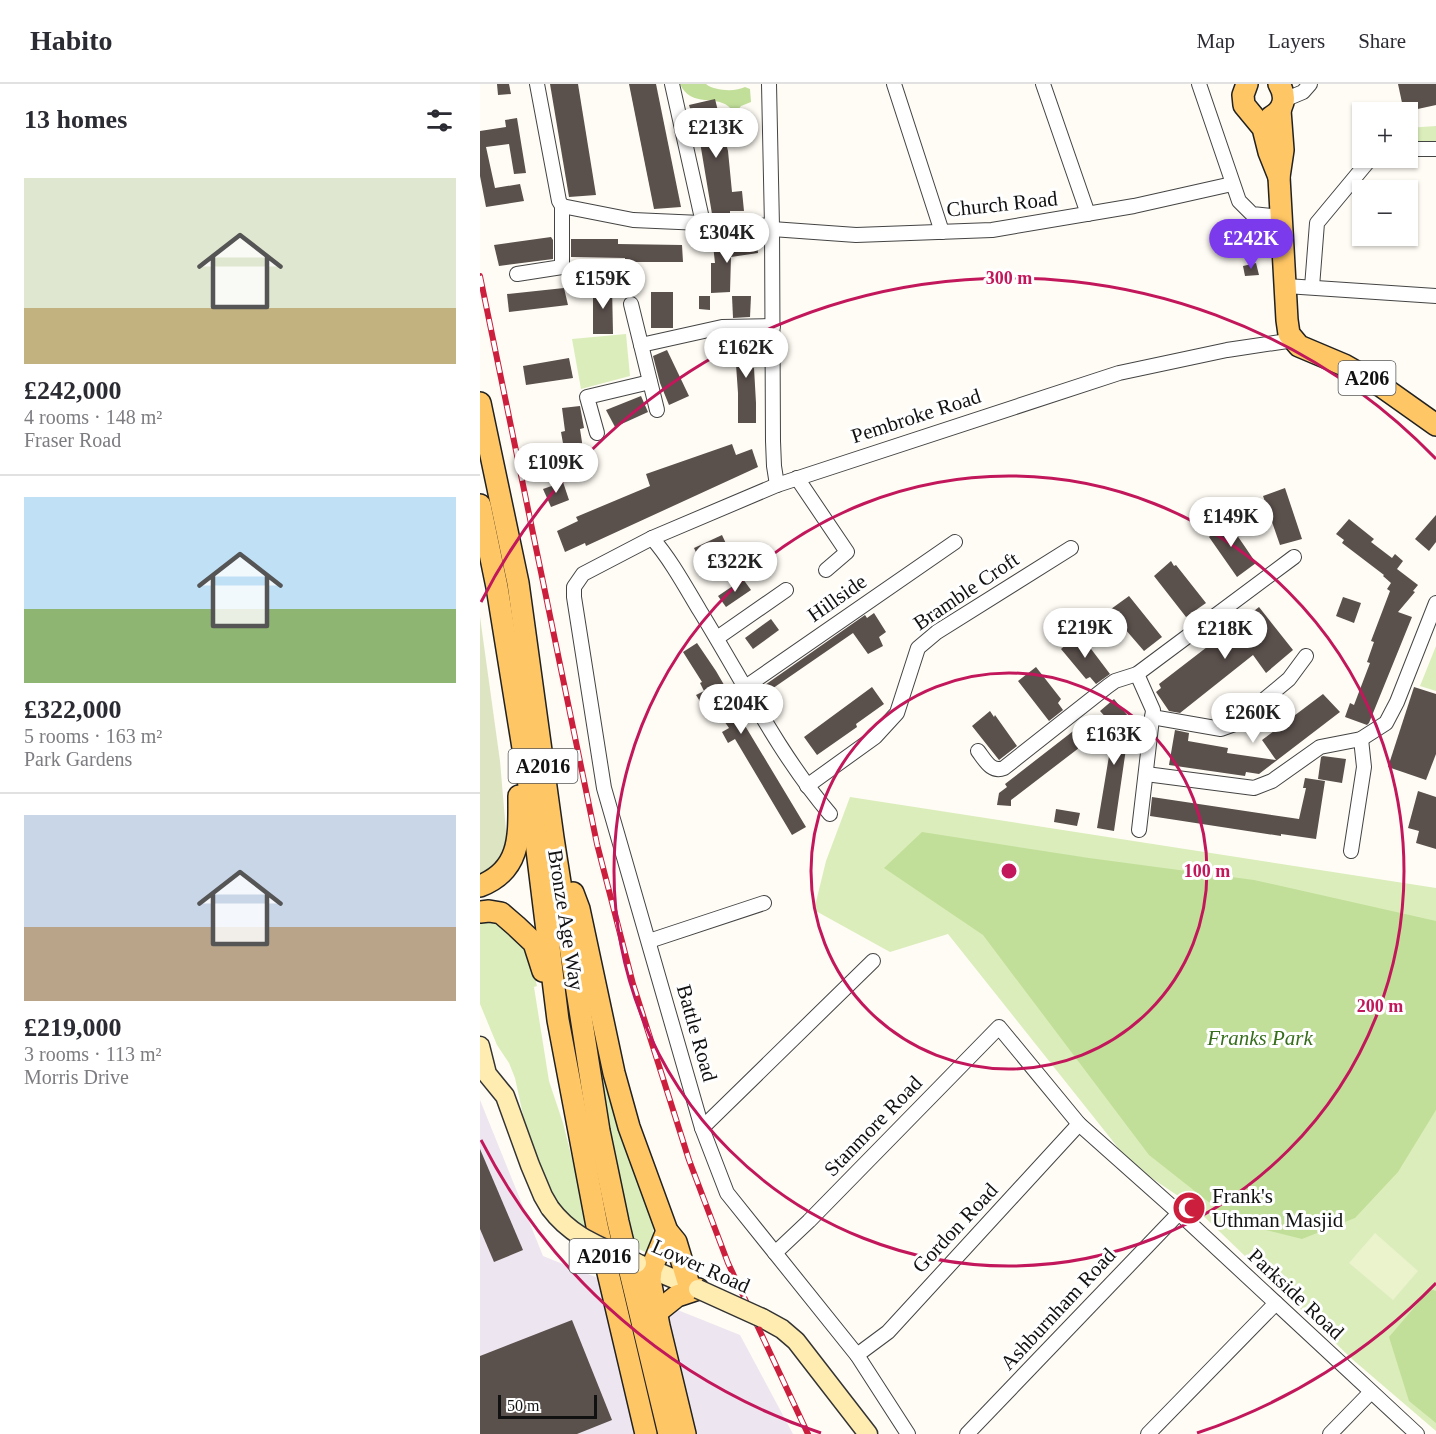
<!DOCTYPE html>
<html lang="en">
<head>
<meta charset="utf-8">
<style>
	:root { --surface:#fff; --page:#f7f7f7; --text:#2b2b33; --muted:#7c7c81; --line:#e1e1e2; --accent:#7c3aed }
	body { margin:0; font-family:Georgia,serif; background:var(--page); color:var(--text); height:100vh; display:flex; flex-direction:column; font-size:22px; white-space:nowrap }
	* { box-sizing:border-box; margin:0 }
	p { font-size:20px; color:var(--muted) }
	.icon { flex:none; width:33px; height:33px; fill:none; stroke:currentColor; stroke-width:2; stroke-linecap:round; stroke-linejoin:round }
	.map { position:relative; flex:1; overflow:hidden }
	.details { display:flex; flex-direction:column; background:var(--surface); width:480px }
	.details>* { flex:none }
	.fabs { position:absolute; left:872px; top:18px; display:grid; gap:12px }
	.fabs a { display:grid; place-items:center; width:66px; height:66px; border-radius:0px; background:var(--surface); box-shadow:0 2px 4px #0004; font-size:30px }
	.scale { position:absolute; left:18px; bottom:15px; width:99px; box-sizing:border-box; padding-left:6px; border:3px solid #111; border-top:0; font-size:16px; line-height:21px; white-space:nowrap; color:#111; -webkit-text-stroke:4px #fff; paint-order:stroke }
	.price { position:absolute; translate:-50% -51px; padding:0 14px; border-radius:21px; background:#fff; color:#222; font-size:20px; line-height:39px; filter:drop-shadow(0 2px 3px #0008) }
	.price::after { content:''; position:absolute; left:50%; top:36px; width:18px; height:14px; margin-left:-9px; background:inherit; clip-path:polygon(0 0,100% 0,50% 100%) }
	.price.on { background:var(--accent); color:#fff }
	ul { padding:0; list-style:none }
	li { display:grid; align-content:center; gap:12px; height:318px; padding:0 24px }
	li+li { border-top:2px solid var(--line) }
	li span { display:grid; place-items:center; height:186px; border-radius:0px; color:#555 }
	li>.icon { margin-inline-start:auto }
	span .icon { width:108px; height:108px; fill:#fffc; stroke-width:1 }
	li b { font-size:26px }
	h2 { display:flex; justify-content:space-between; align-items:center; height:72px; padding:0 24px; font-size:26px }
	header { display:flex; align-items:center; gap:36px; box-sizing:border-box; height:84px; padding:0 30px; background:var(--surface); border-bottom:2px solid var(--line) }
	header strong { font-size:28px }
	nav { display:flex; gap:33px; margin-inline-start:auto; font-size:21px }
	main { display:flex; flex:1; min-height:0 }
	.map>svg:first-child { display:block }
	.industrial { fill:#ede5ef }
	.green { fill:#dbedbb }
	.forest { fill:#c1df99 }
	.cemetery { fill:#dde4c2 }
	.pitch { fill:#ebf3cd }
	.building { fill:#5a504c }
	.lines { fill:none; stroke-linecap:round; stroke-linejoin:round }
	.minor-casing { stroke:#444; stroke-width:16 }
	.secondary-casing { stroke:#333; stroke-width:21 }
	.primary-casing { stroke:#222; stroke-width:24 }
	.minor { stroke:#fff; stroke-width:14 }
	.secondary { stroke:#ffecb0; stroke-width:18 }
	.primary { stroke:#ffc665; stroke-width:21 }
	.rail-casing { stroke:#cb1f3d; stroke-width:6 }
	.rail { stroke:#fff; stroke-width:4; stroke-dasharray:11; stroke-linecap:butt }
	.secondary-bridge-casing { stroke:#333; stroke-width:21; stroke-linecap:butt }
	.secondary-bridge { stroke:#ffecb0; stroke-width:18 }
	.ring { fill:none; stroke:#c2185b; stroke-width:3 }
	.labels { text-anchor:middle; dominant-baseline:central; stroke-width:6; stroke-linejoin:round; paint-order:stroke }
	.shield { fill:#fff; stroke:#585858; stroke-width:1.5 }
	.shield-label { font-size:20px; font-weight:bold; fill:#111 }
	.street-label { font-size:21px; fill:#111; stroke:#fff }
	.park-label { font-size:21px; font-style:italic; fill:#376e1c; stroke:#fff }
	.poi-label { font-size:21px; fill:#111; stroke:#fff; text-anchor:start }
	.centre { fill:#c2185b; stroke:#fff; stroke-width:3 }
	.ring-label { font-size:18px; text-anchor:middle; font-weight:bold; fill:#c2185b; stroke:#fff; stroke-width:6; stroke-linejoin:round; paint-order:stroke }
</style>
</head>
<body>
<header>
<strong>Habito</strong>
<nav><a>Map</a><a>Layers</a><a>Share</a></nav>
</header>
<main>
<section class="details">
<h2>13 homes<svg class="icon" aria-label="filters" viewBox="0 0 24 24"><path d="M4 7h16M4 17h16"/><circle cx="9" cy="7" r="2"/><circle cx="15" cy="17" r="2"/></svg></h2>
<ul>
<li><span style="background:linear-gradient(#dfe7d0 70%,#c2b280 0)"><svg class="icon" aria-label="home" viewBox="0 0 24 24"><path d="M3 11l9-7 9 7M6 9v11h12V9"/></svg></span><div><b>£242,000</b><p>4 rooms · 148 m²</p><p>Fraser Road</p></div></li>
<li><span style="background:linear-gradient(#bfe0f5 60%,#8fb573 0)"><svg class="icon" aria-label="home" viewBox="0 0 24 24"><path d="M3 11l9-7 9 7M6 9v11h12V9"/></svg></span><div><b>£322,000</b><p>5 rooms · 163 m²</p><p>Park Gardens</p></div></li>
<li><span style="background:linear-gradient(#c9d6e8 60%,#b9a48a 0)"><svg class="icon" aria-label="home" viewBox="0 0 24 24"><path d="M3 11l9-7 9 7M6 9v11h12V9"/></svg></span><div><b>£219,000</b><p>3 rooms · 113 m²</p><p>Morris Drive</p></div></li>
</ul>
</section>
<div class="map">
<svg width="956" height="1350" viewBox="0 0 956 1350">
	<rect width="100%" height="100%" fill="#fffcf5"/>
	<!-- industrial -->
	<path class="industrial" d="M0,1016L63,1172L260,1251L313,1350H0Z"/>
	<!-- green -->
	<g class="green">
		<path d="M956,42V65H927V44Z"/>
		<path d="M146,250L150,292L101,305L92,255Z"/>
		<path d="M956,562V607L940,602Z"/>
		<path d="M370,713L956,804V1347L872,1275L713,1122L651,1080L468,850L410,868L334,826L346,777Z"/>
		<path d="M3,837L23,842L46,861L57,902L54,903L69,997L83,1039L109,1142H100L89,1133L74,1115L62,1089L45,1040L35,994L29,979L17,961L0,920V838Z"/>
		<path d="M110,931L125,1001L137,1041L174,1139L172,1161L167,1169L153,1162L141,1118Z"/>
	</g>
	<!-- forest -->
	<g class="forest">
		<path d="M200,0H226C234,7 256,8 265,3L270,5L271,18L261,22L258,26L251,25C238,9 211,25 200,0Z"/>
		<path d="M442,748L609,774L774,796L956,837V1026L918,1088L875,1134L822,1155L754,1138L669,1071L503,851L404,784Z"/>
		<path d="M950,1205L956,1207V1339L929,1317L909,1253Z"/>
	</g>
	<!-- cemetery -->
	<path class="cemetery" d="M0,533L20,677L27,759L10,788L0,790Z"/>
	<!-- pitch -->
	<path class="pitch" d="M895,1149L938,1187L913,1216L869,1179Z"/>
	<!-- building -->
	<g class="building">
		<path d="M17,0H29L31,10L18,11Z"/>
		<path d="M70,0H98L116,111L89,113Z"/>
		<path d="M149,0H176L201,123L174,125Z"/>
		<path d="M918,0H956V21L924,28Z"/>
		<path d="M235,15L248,67L252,108L262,107L264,127H250V131L232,130L220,58L209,21Z"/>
		<path d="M37,34L46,89L34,90L29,60L6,63L15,104L40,100L44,117L6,123L0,92V47L26,43L25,36Z"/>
		<path d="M71,153L73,156V175L19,182L14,161Z"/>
		<path d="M91,155H138V160L202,161L203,178H145V174L91,173Z"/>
		<path d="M277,159L278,169L251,173L250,208L231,209V179H235L233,161Z"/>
		<path d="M776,179L779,191L765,192L763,182Z"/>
		<path d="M113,202H132L133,250H113Z"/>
		<path d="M84,204L88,221L29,228L27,210Z"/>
		<rect x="171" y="208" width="22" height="36"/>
		<path d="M219,212H230V226L219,225Z"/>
		<path d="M252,212H271L270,233L253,234Z"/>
		<path d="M270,251V254H273V284H274L276,319V339H258V309L254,252Z"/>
		<path d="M187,266L209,312L189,321L180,299L173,272Z"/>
		<path d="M89,274L93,294L46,301L43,282Z"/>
		<path d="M161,312L168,328L135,343L126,326Z"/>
		<path d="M100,322L104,344L100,345L105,378L87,382L81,348L85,347L82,324Z"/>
		<path d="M252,360L256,371L272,365L278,383L106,462L105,459L85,468L77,447L98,437L96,433L170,402L166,390Z"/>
		<path d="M83,398L89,416L71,423L63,405Z"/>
		<path d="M805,404L822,455L800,461L783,412Z"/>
		<path d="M956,431V458L949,467L935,455Z"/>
		<path d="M746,435L776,479L757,493L729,453L730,452L727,448Z"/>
		<path d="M869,435L894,455L891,458L912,474L915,470L923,477L917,485L938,501L933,507L935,508L918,528L932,533L889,639L887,641L865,633L870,619L874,621L890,579L887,578L894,558L891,557L910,507L907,505L911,499L903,492L904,491L862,459L864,456L856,450Z"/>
		<path d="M242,451L249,466L221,479L214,464Z"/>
		<path d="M691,477L694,482L696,481L726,519L706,533L674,492Z"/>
		<path d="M263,495L271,506L246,523L238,512Z"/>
		<path d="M649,512L682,553L664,567L632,530L634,529L631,525Z"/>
		<path d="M863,513L881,519L874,539L856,532Z"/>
		<path d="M779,523L813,566L786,589L773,571L700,629L689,627L676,608L681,604L679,600Z"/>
		<path d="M394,529L406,548L399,553L403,562L388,570L373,549L286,609L282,603L385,531L387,534Z"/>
		<path d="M291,535L299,546L273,565L265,554Z"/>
		<path d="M599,549L630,590L616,600L610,593L606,595L581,565Z"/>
		<path d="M217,559L236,587L254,618L252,620L326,743L312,751L255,655L248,659L242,648L249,644L235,624L227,629L216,611L224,607L220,599L222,598L203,568Z"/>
		<path d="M556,583L581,615L578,619L583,626L569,637L538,597Z"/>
		<path d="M392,603L404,620L376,640L377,643L337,671L324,653Z"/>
		<path d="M934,603L956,610V670L946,696L908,683Z"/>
		<path d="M843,610L860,628L779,690L766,688L765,692L689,681L695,646L709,649L708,657L748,664L747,669L796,676L782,656Z"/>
		<path d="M634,615L648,632V651L634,747L617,744L635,636L631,639L620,627Z"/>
		<path d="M510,627L514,633L515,631L537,662L519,676L492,642Z"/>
		<path d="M601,641L612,654L531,716V722L517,721L519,709L527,703L525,700Z"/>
		<path d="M843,672L866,675L862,699L838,695L841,673Z"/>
		<path d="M825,694L845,697L836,755L801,750V752L670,732L672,713L819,735L826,704H823Z"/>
		<path d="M938,707L956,713V765L936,759L939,747L928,744Z"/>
		<path d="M576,725L600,729L597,742L574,738Z"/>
		<path d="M0,1065L43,1166L14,1178L0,1145Z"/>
		<path d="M92,1236L132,1336L97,1350H0V1272Z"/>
	</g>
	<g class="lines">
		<!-- minor casing -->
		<g class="minor-casing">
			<g id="minor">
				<path d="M192,0L223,139"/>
				<path d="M289,0L292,142L293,357L294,382L297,401"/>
				<path d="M414,0L462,148"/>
				<path d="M563,0L608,130"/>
				<path d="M719,0L759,117L772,130L801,133"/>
				<path d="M804,16L823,8L830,0"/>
				<path d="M927,65H956"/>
				<path d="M82,122L153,136L292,142"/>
				<path d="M292,145L376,151L512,146L654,122L752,100"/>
				<path d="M37,190L82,183V122L79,117L57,0"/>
				<path d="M806,202L956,212"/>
				<path d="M832,203L837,139L891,74"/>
				<path d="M151,220L177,326"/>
				<path d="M161,261L242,243L293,242"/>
				<path d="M117,349L107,313L170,298"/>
				<path d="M317,394L367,468L346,486"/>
				<path d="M172,454C191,476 205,502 220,527C262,595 298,669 350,730"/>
				<path d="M237,554L306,506"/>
				<path d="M657,590L673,626L659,746"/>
				<path d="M264,604L475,458"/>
				<path d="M672,633L741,645L755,640L809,595L826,572"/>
				<path d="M498,667C505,676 511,689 524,684L628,602L635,597L657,590L814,473"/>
				<path d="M666,690L774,704L792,697L840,663L881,655L906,639L917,618L956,519"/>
				<path d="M327,702L395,653L417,629L438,564L457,548L591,464"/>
				<path d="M871,767L884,683L881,655"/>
				<path d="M169,857L284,819"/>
				<path d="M222,1044L393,877"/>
				<path d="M295,1169L329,1137L519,943L599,1040L699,1129L937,1350"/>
				<path d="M377,1271L408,1248L599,1040"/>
				<path d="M428,1350L377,1271L247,1109L222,1044L124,704L94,513V503L103,490L172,454L297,401L639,289L747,266L814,256"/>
				<path d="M487,1350L699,1129"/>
				<path d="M668,1350L796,1219"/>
				<path d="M850,1350L891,1308"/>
			</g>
		</g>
		<!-- secondary casing -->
		<g class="secondary-casing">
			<g id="secondary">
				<path d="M0,962L7,990L25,1012L50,1081L63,1112L70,1124"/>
				<path d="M159,1180L218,1205"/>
				<path d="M282,1234L302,1245L316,1257L388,1350"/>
			</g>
		</g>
		<!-- primary casing -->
		<g class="primary-casing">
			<g id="primary">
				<path d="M767,0L763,11L764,21L783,44L789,68L799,93"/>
				<path d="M800,26L803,66L799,93L807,236L809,250L819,262L864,281L901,302L956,341"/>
				<path d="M791,33C804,26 807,13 799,0"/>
				<path d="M0,319L38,499L73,754L119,1047L138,1138L189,1350"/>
				<path d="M0,421L17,503L49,701L78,936L117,1142L166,1350"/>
				<path d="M0,802C42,786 39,750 39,712"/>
				<path d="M93,809L99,825L134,989L149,1043L187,1147L196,1158L209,1201"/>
				<path d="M0,828L9,827L21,829L36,842L54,859L63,887"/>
				<path d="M187,1147L171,1186L170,1196L179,1242L205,1350"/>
				<path d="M177,1228L197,1212L218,1205"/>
			</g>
		</g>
		<!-- minor -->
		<use href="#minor" class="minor"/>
		<!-- secondary -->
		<use href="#secondary" class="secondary"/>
		<!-- primary -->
		<use href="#primary" class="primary"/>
		<!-- rail casing -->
		<g class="rail-casing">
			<path id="rail" d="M0,192L117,760L153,900L209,1076L248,1179L328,1350"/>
		</g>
		<!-- rail -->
		<use href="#rail" class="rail"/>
		<!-- secondary-bridge casing -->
		<g class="secondary-bridge-casing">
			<g id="secondary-bridge">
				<path d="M70,1124C93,1155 123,1163 157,1179"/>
				<path d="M218,1205L282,1234"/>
			</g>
		</g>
		<!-- secondary-bridge -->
		<use href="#secondary-bridge" class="secondary-bridge"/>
	</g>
	<!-- distance rings -->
	<g class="ring">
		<circle cx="529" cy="787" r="198"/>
		<circle cx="529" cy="787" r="395"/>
		<path d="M956 1199A593 593 0 0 1 717 1349M341 1349A593 593 0 0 1 1 1056M1 518A593 593 0 0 1 956 375"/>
	</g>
	<!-- icons -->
	<defs>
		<g id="mosque-disc" transform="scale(1.725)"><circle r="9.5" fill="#cb1f3d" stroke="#fff"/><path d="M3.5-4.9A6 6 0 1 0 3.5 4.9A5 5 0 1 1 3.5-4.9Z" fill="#fff"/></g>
	</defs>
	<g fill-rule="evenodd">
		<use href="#mosque-disc" x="709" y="1124"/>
	</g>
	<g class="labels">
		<!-- shield labels -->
		<g class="shield">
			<rect x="858.5" y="277" width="57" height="34" rx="4.5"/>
			<rect x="28.5" y="665" width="69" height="34" rx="4.5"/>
			<rect x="89.5" y="1155" width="69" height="34" rx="4.5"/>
		</g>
		<g class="shield-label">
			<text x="887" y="294">A206</text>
			<text x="63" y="682">A2016</text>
			<text x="124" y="1172">A2016</text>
		</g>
		<!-- street labels -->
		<g class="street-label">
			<text transform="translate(522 120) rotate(-6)">Church Road</text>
			<text transform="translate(436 332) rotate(-18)">Pembroke Road</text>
			<text transform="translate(486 507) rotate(-34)">Bramble Croft</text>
			<text transform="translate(357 514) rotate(-35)">Hillside</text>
			<text transform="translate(86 836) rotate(81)">Bronze Age Way</text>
			<text transform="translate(217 949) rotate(74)">Battle Road</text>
			<text transform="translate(393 1042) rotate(-46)">Stanmore Road</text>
			<text transform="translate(475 1144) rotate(-47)">Gordon Road</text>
			<text transform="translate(221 1182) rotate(24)">Lower Road</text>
			<text transform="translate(816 1210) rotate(43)">Parkside Road</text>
			<text transform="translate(578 1225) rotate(-47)">Ashburnham Road</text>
		</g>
		<!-- park labels -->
		<g class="park-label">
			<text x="780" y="954">Franks Park</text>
		</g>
		<!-- poi labels -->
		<g class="poi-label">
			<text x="732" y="1112">Frank's<tspan x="732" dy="24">Uthman Masjid</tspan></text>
		</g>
	</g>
	<circle cx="529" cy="787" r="9" class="centre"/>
	<g class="ring-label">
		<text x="529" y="200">300 m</text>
		<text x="727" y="793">100 m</text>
		<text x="900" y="928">200 m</text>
	</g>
</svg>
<div class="fabs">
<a>+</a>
<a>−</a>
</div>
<div class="scale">50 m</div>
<b class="price" style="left:236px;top:75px">£213K</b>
<b class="price" style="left:247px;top:180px">£304K</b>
<b class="price on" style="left:771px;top:186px">£242K</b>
<b class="price" style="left:123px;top:226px">£159K</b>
<b class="price" style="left:266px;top:295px">£162K</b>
<b class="price" style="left:76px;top:410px">£109K</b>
<b class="price" style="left:751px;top:464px">£149K</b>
<b class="price" style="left:255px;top:509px">£322K</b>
<b class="price" style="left:605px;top:575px">£219K</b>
<b class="price" style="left:745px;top:576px">£218K</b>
<b class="price" style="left:261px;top:651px">£204K</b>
<b class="price" style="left:773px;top:660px">£260K</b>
<b class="price" style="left:634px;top:682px">£163K</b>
</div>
</main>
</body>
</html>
